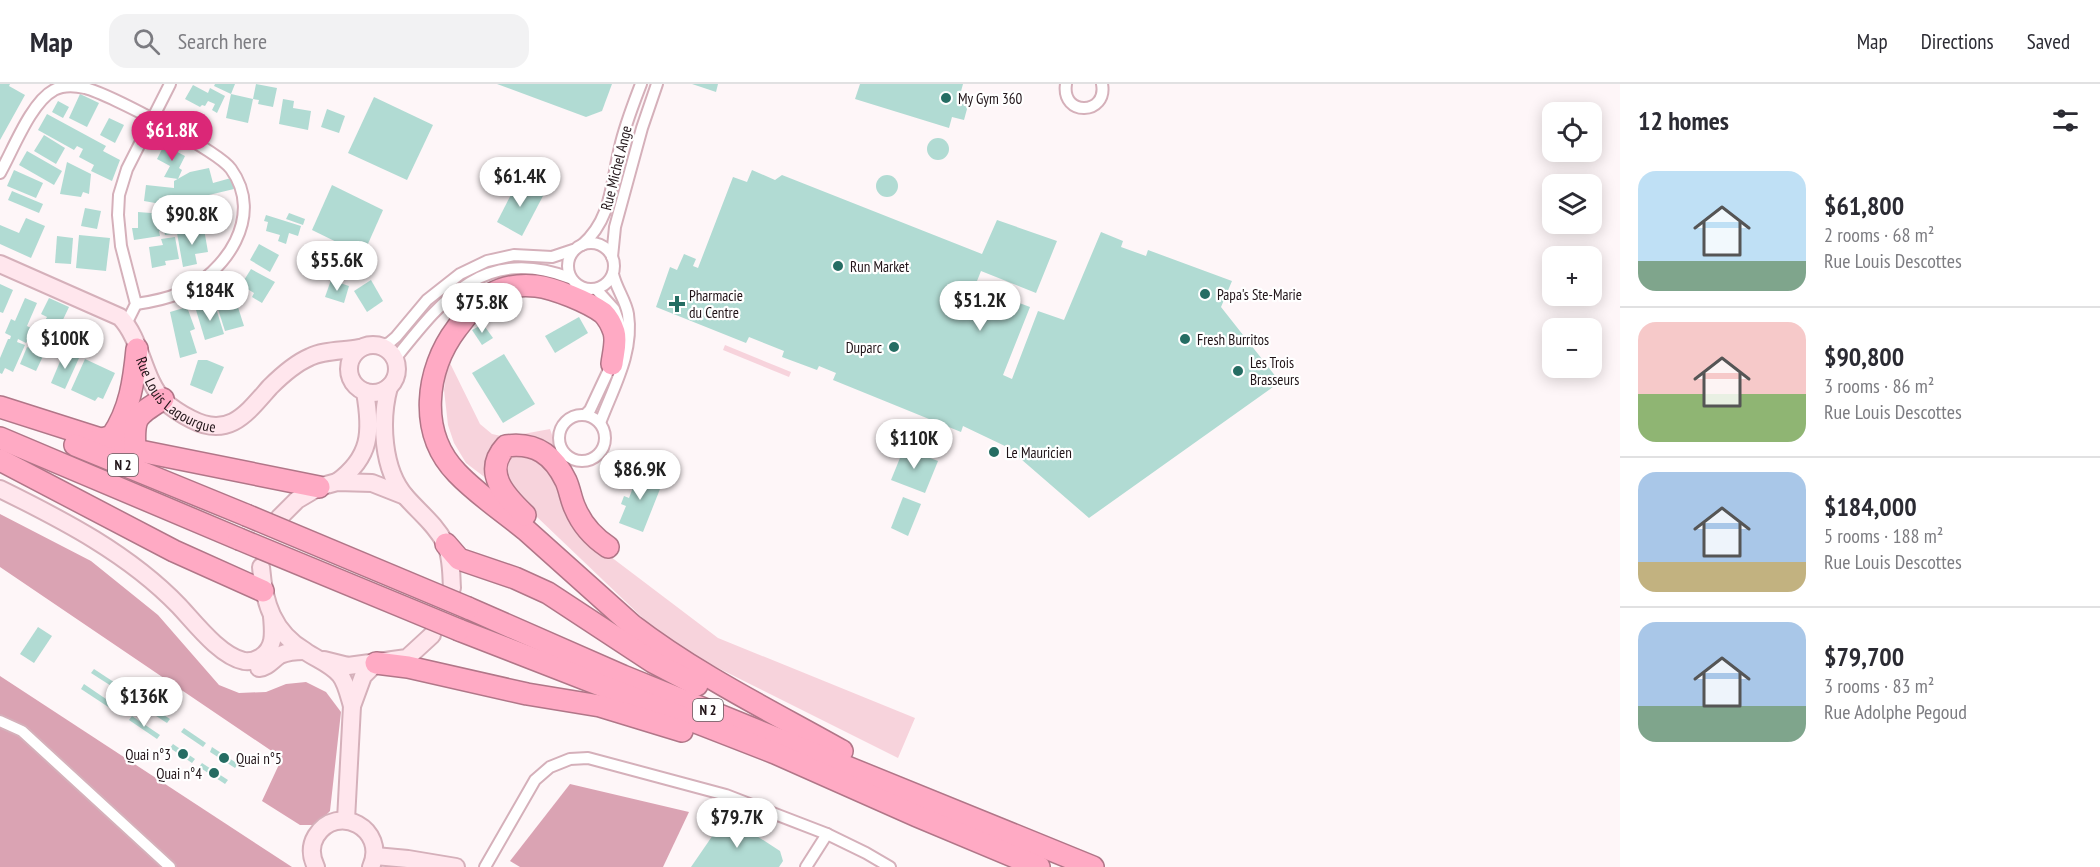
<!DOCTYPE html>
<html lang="en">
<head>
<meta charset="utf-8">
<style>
	:root { --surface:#fff; --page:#f2f2f3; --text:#2b2b33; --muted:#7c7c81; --line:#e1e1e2; --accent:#db2777 }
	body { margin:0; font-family:"PT Sans Narrow",sans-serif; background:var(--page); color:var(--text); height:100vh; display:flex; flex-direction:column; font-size:22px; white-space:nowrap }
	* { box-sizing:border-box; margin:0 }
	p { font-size:20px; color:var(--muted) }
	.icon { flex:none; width:33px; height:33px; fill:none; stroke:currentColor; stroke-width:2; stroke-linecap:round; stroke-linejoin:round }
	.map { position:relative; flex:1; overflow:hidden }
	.details { display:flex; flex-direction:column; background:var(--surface); width:480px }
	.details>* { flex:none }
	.buttons { position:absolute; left:1542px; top:18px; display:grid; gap:12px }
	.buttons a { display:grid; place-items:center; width:60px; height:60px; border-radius:12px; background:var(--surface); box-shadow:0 3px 15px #0003; font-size:30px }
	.price { position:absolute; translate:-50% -51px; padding:0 14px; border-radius:21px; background:#fff; color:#222; font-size:20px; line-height:39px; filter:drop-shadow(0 2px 3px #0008) }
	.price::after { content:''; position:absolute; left:50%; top:36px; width:18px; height:14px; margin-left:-9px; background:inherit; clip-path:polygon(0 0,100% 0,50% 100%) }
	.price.on { background:var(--accent); color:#fff }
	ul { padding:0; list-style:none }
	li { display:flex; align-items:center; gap:18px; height:150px; padding:0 18px }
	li+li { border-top:2px solid var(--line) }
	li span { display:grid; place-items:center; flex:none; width:168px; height:120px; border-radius:18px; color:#555 }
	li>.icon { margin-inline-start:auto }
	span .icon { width:72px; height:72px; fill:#fffc; stroke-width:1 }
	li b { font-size:26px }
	h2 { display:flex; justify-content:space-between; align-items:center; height:72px; padding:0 18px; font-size:26px }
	header { display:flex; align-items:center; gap:36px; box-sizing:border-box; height:84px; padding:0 30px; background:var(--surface); border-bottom:2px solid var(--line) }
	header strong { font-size:28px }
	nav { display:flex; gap:33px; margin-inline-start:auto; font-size:21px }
	.search { width:420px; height:54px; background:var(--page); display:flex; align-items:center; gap:15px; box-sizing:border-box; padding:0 21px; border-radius:18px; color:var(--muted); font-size:22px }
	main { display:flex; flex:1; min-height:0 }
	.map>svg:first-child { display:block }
	.green { fill:#f7d3dc }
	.forest { fill:#daa3b3 }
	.building { fill:#b1dbd3 }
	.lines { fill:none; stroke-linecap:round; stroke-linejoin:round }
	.street-casing { stroke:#d5b0ba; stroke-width:14 }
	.secondary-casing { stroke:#d5b0ba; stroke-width:20 }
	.highway-casing { stroke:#b17688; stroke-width:24 }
	.street { stroke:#fff; stroke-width:10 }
	.secondary { stroke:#ffe6ed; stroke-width:16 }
	.highway { stroke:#ffaac4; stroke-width:21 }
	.highway-bridge-casing { stroke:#b17688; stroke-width:24; stroke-linecap:butt }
	.highway-bridge { stroke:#ffaac4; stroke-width:21 }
	.poi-dot { fill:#256d63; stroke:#fff; stroke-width:2 }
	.labels { text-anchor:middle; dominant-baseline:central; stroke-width:4.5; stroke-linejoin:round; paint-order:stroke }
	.shield { fill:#fff; stroke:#645a5d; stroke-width:1.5 }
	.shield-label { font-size:14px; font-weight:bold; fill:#211418 }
	.poi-label { font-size:15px; fill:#211418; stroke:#fff; text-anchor:start }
	.street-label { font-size:15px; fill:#211418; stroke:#fff }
</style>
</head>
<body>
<header>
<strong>Map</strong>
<div class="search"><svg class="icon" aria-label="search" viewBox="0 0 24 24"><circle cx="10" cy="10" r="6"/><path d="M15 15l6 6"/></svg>Search here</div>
<nav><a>Map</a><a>Directions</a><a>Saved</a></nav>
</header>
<main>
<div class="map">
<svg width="1620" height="783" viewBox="0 0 1620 783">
	<rect width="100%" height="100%" fill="#fef6f8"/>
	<!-- green -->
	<g class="green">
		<path d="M725,261L791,288L789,293L723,266Z"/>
		<path d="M448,275L480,340L492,350L506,353L550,345L558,368L570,381L586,454L718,554L915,634L898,674L670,560L537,433L466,379L454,359L448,341L444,306Z"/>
	</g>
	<!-- forest -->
	<g class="forest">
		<path d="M0,430L91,477L158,531L219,601L239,609L266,608L286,600L306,598L326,608L341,628L330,727L316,741H300L262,717L282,674L0,483Z"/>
		<path d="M0,592L292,783H0Z"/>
		<path d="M570,700L689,728L663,783H520L510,777Z"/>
	</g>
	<!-- building -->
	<g class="building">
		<path d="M0,0H10L9,2L25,11L0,56Z"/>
		<path d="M215,0H235L231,10L214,2Z"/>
		<path d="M256,0L277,4L273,23L258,20L259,16L253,15Z"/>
		<path d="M497,0H612L602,27L586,33Z"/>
		<path d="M692,0H718L716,8Z"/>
		<path d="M860,0H963L960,11L970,14L964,36L952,33L949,44L855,15Z"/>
		<path d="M193,1L208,9L210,4L225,12L217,29L212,26L215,20L208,17L205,22L202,21L200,23L185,15Z"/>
		<path d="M80,10L99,19L87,43L69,34Z"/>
		<path d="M231,10L253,15L248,39L226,34Z"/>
		<path d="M374,13L433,41L407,96L348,69Z"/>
		<path d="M283,15L294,17L293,24L311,27L308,46L279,40Z"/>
		<path d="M58,17L69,23L63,34L52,28Z"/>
		<path d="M327,25L345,32L339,49L321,43Z"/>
		<path d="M47,30L106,62L103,67L120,76L112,97L91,87L94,81L79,73L83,65L77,62L74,66L38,46Z"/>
		<path d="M109,34L124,41L115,59L100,51Z"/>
		<path d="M44,51L65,64L56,80L34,67Z"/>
		<circle cx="938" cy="65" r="11"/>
		<path d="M164,61L185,72L179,84L182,86L178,95L164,93L170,82L157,75Z"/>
		<path d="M27,67L62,87L54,101L19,81Z"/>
		<path d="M67,78L91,90L89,110L83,108L81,113L60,110Z"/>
		<path d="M209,84L213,99L231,94L234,105L188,116L189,121L171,125L172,122L144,117L146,101L174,104V97L190,88Z"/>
		<path d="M14,86L43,99L36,114L7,102Z"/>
		<path d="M752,86L775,96L782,91L982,170L997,136L1057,157L1036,209L981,187L975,202L1030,223L1003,291L1012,295L1038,227L1064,236L1101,148L1123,157L1121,163L1146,172L1148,166L1232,197L1221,223L1280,298L1089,434L1007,363L963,342L961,348L833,296L836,289L819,282L817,286L782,273L784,267L749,253L746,259L656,223L670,183L677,186L684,170L696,175L693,182L698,184L733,93L747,98Z"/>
		<circle cx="887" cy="102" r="11"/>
		<path d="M519,95L544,110L522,152L497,138Z"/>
		<path d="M332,101L383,126L363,171L312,146Z"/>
		<path d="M12,107L43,120L39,129L8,116Z"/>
		<path d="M217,117L220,138L195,141L192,120Z"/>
		<path d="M85,124L101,127L97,145L81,142Z"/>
		<path d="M138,128L176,131L174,150L165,151L164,146L159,147L160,152L134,156L132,144H138Z"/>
		<path d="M178,129L190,130L189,144L177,143Z"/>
		<path d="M289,129L305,135L303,141L286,135Z"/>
		<path d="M266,131L301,142L298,152L289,149L286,160L278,157L280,151L266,147L268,138L264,137Z"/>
		<path d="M26,134L45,142L31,174L0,160V141L19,149Z"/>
		<path d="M204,145L208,168L195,170L197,180L183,183L177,149Z"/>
		<path d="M79,151L110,154L106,187L76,184Z"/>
		<path d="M57,152L73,154L71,180L55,179Z"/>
		<path d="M175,153L179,175L165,177L166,181L152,184L149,163L163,161L161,155Z"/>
		<path d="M259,160L279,171L270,188L250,176Z"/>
		<path d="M251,185L275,198L262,219L252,213L254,209L241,201Z"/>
		<path d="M331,196L349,202L344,219L325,213Z"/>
		<path d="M371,196L383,217L367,228L354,207Z"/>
		<path d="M0,200L13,206L3,229L0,228Z"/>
		<path d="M25,214L37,219L27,242L33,245L26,259L18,255L17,258L25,261L13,288L5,284L2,290L0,289V274L8,255H10L11,252L5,249L11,235L15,237Z"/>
		<path d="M49,214L69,223L50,263L33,255L38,245L40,246L47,233L41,230Z"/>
		<path d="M236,217L244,242L225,247L217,222Z"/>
		<path d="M215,221L224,250L205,256L196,226Z"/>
		<path d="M187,223L195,245L190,247L197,269L180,274L170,228Z"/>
		<path d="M579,233L588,249L555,269L545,252Z"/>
		<path d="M75,239L93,247L85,264L68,257Z"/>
		<path d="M483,240L493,254L482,261L472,246Z"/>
		<path d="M27,263L44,270L36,287L20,280Z"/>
		<path d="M64,268L79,274L65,305L51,299Z"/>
		<path d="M504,270L535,320L503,339L472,289Z"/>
		<path d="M85,275L115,289L103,315L98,313L95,317L71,306Z"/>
		<path d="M198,276H207L224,283L212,310L190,301Z"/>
		<path d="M904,364L938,377L925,409L891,396Z"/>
		<path d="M640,385L660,393L656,404L660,405L643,448L619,439L626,422L621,420L624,412L629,414Z"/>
		<path d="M903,413L921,420L908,452L891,444Z"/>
		<path d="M38,543L52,552L34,579L20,570Z"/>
		<path d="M94,585L135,612L133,616L91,589Z"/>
		<path d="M84,600L125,628L122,632L81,605Z"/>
		<path d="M142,617L170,635L167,639L139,621Z"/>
		<path d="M132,632L160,651L157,655L129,636Z"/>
		<path d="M184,644L206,659L203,663L181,648Z"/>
		<path d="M173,660L195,675L192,679L170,664Z"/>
		<path d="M212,663L238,680L235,684L210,668Z"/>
		<path d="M202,679L228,696L225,700L199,683Z"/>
		<path d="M726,732L780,767L783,777L779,783H691Z"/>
	</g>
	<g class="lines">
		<!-- street casing -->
		<g class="street-casing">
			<g id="street">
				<path d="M1066,0C1061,33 1108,31 1102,0"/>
				<path d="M0,89C13,66 31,18 54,6C63,1 76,2 85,4C109,10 218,67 231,85C265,132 226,189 180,209C166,215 150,218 136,220"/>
				<circle cx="591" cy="182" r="23"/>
				<path d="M582,161C612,135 611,99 620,63C625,41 633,21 641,0"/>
				<path d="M612,173L615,143L642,44L657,0"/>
				<path d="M596,205L614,225L620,242"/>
				<path d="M126,240L136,220L121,162L118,131L119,111L127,85L170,0"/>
				<path d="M380,262L389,259L396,253L427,216L460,190L487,177L514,171L552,173L573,166"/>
				<path d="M395,275C443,215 484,161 570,194"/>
				<circle cx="582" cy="354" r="23"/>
				<path d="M585,331L590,326L613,277"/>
				<path d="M600,339C613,304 634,269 628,230C626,217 616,204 613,190"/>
				<path d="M0,637L22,647L170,783"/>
				<path d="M485,783L535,696L550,683L570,675L588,674L726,711L827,750L866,769L890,783"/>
				<path d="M806,783L827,750"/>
			</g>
		</g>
		<!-- secondary casing -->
		<g class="secondary-casing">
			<g id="secondary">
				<path id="s1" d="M0,180L120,233C142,256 142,293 164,317C172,324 181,330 191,335C229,355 247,329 270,303C281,292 296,279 310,273C323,266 345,267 359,264"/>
				<circle cx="373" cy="285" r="24"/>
				<path d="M389,303C380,336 382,386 406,413C420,429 435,440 445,459C452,472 451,490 452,504"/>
				<path d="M337,398C371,373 372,348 365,308"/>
				<path d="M0,405C63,436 129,470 179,522C195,539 220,572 244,577C250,578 256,576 261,573C276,563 273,547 272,532"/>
				<path d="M279,434L297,416L319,403L337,398L372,399L405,412"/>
				<path d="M261,483C264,519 273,548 305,567C316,575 331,580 340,591C346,598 349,612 352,622"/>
				<path d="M324,576L348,582L407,574L432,551"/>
				<path d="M259,584C268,583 272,576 280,571C287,568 296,567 304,567"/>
				<path d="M346,736L352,622L363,592L376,579"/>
				<path d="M375,772L408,775L456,783"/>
				<path d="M316,783C311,773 310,762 316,752C337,718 388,745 371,783"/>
			</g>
		</g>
		<!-- highway casing -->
		<g class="highway-casing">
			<g id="highway">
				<path d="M612,280C613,270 617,258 614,248C612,242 608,234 603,229C588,218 554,204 536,202C498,198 478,215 457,244C425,286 418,349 457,389C478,411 504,428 527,447C562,478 597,510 632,541C697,591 771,627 842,667"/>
				<path d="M0,323L135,366L319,403"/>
				<path d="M0,354L239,455"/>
				<path d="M99,356L112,352C130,326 134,296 137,265"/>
				<path d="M75,361L246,431"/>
				<path d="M135,366C133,332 136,332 163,315"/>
				<path d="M0,376L174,467L263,507"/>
				<path d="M525,431C505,412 482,388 506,362C535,358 553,370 566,397C570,406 571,416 575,424C582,441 593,453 608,463"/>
				<path d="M446,460L459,475L515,494L548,509L653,578L697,601"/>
				<path d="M468,524L623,592L1093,783"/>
				<path d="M459,546L775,669L917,732L1039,783"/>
				<path d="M376,579L408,583L527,610L600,622L682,647"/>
			</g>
		</g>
		<!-- street -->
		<use href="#street" class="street"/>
		<!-- secondary -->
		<use href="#secondary" class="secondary"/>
		<!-- highway -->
		<use href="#highway" class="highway"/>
		<!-- highway-bridge casing -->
		<g class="highway-bridge-casing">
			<g id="highway-bridge">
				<path d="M246,431L468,524"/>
				<path d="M239,455L459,546"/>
			</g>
		</g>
		<!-- highway-bridge -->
		<use href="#highway-bridge" class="highway-bridge"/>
	</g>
	<!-- markers -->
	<g class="poi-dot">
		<circle cx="946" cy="14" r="6"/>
		<circle cx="838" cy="182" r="6"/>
		<circle cx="1205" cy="210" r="6"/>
		<path d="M674 211h6v6h6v6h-6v6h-6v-6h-6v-6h6z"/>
		<circle cx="1185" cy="255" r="6"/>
		<circle cx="894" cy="263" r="6"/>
		<circle cx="1238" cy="287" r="6"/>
		<circle cx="994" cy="368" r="6"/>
		<circle cx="183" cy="670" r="6"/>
		<circle cx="224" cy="674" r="6"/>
		<circle cx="214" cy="689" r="6"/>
	</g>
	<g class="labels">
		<!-- shield labels -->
		<g class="shield">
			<rect x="108" y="370" width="30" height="22" rx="4.5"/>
			<rect x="693" y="615" width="30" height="22" rx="4.5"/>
		</g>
		<g class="shield-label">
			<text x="123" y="381">N 2</text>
			<text x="708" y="626">N 2</text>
		</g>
		<!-- poi labels -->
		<g class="poi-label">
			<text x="958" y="14">My Gym 360</text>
			<text x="850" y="182">Run Market</text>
			<text x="1217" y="210">Papa's Ste-Marie</text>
			<text x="689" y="211">Pharmacie<tspan x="689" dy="17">du Centre</tspan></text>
			<text x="1197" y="255">Fresh Burritos</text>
			<text x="882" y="263" text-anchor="end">Duparc</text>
			<text x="1250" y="278">Les Trois<tspan x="1250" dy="17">Brasseurs</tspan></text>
			<text x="1006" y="368">Le Mauricien</text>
			<text x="171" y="670" text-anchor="end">Quai n°3</text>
			<text x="236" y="674">Quai n°5</text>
			<text x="202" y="689" text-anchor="end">Quai n°4</text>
		</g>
		<!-- street labels -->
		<g class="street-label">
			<text transform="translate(616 84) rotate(-76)">Rue Michel Ange</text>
			<text stroke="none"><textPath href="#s1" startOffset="231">Rue Louis Lagourgue</textPath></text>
		</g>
	</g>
</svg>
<div class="buttons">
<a><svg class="icon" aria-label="locate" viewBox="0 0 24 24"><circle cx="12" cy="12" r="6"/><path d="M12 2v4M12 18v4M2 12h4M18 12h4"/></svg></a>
<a><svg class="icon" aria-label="layers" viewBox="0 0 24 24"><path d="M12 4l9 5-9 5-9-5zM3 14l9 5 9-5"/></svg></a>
<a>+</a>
<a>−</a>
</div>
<b class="price on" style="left:172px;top:78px">$61.8K</b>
<b class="price" style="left:520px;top:124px">$61.4K</b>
<b class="price" style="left:192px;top:162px">$90.8K</b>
<b class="price" style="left:337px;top:208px">$55.6K</b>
<b class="price" style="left:210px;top:238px">$184K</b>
<b class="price" style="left:980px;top:248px">$51.2K</b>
<b class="price" style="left:482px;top:250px">$75.8K</b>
<b class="price" style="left:65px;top:286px">$100K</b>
<b class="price" style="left:914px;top:386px">$110K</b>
<b class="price" style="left:640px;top:417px">$86.9K</b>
<b class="price" style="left:144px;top:644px">$136K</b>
<b class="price" style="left:737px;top:765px">$79.7K</b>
</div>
<section class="details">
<h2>12 homes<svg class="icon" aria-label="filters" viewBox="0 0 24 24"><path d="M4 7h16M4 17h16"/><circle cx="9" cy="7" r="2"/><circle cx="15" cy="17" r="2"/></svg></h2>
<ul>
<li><span style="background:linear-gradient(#bfe0f5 75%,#7fa58c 0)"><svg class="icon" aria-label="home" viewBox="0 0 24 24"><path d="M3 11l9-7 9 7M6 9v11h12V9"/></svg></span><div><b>$61,800</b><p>2 rooms · 68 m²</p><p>Rue Louis Descottes</p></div></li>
<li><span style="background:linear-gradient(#f6c9c9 60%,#8fb573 0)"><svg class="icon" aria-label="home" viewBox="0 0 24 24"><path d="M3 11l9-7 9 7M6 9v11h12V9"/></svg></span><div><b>$90,800</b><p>3 rooms · 86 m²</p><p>Rue Louis Descottes</p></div></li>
<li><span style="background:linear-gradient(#a9c7e8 75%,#c2b280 0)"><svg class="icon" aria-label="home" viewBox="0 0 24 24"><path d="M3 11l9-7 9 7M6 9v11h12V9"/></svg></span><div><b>$184,000</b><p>5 rooms · 188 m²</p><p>Rue Louis Descottes</p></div></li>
<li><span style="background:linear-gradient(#a9c7e8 70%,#7fa58c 0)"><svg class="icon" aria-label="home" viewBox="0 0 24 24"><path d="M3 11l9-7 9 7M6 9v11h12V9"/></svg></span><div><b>$79,700</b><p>3 rooms · 83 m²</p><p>Rue Adolphe Pegoud</p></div></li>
</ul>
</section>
</main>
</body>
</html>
